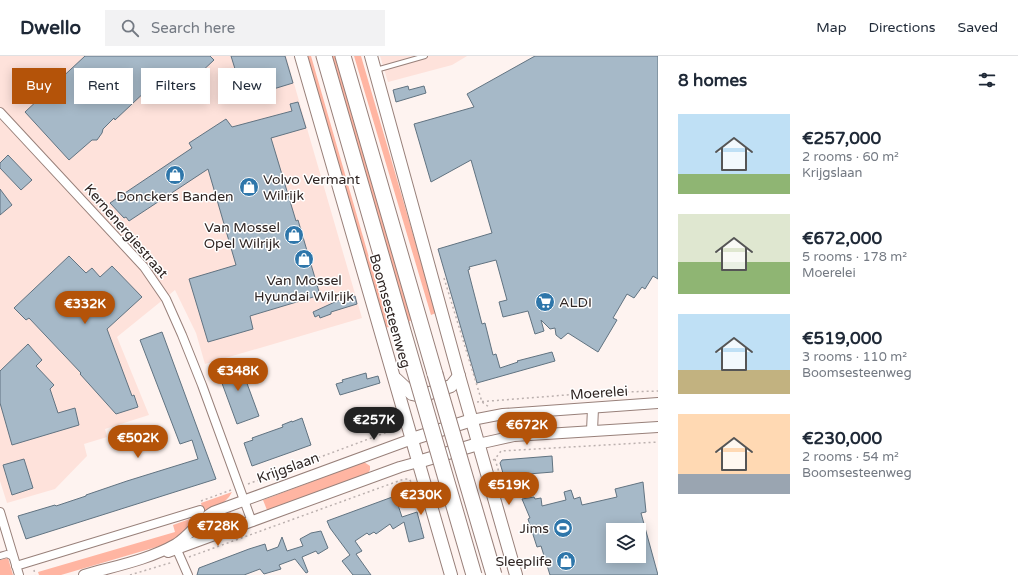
<!DOCTYPE html>
<html lang="en">
<head>
<meta charset="utf-8">
<style>
	:root { --surface:#fff; --page:#f2f2f3; --text:#1f2937; --muted:#747a83; --line:#e0e1e3; --accent:#b45309 }
	body { margin:0; font-family:"Varela Round",sans-serif; background:var(--page); color:var(--text); height:100vh; display:flex; flex-direction:column; font-size:15px; white-space:nowrap }
	* { box-sizing:border-box; margin:0 }
	p { font-size:13px; color:var(--muted) }
	.icon { flex:none; width:22px; height:22px; fill:none; stroke:currentColor; stroke-width:2; stroke-linecap:round; stroke-linejoin:round }
	.map { position:relative; flex:1; overflow:hidden }
	.details { display:flex; flex-direction:column; background:var(--surface); width:360px }
	.details>* { flex:none }
	.guide { position:absolute; left:12px; top:12px; width:380px; height:36px; display:flex; gap:8px }
	.fabs { position:absolute; left:606px; top:467px; display:grid; gap:8px }
	.fabs a { display:grid; place-items:center; width:40px; height:40px; border-radius:0px; background:var(--surface); box-shadow:0 2px 10px #0003; font-size:20px }
	.price { position:absolute; translate:-50% -34px; padding:0 9px; border-radius:14px; background:var(--accent); color:#fff; font-size:13px; line-height:26px; filter:drop-shadow(0 1px 2px #0008) }
	.price::after { content:''; position:absolute; left:50%; top:24px; width:12px; height:9px; margin-left:-6px; background:inherit; clip-path:polygon(0 0,100% 0,50% 100%) }
	.price.active { background:#222; color:#fff }
	ul { padding:0; list-style:none }
	li { display:flex; align-items:center; gap:12px; height:100px; padding:0 20px }
	li span { display:grid; place-items:center; flex:none; width:112px; height:80px; border-radius:0px; color:#555 }
	li>.icon { margin-inline-start:auto }
	span .icon { width:48px; height:48px; fill:#fffc; stroke-width:1 }
	li b { font-size:17px }
	h2 { display:flex; justify-content:space-between; align-items:center; height:48px; padding:0 20px; font-size:17px }
	.pill { padding:0 14px; border-radius:0px; background:var(--surface); box-shadow:0 2px 10px #0003; font-size:14px; line-height:36px }
	.pill.active { background:var(--accent); color:#fff }
	header { display:flex; align-items:center; gap:24px; box-sizing:border-box; height:56px; padding:0 20px; background:var(--surface); border-bottom:1px solid var(--line) }
	header strong { font-size:19px }
	nav { display:flex; gap:22px; margin-inline-start:auto; font-size:14px }
	.search { width:280px; height:36px; background:var(--page); display:flex; align-items:center; gap:10px; box-sizing:border-box; padding:0 14px; border-radius:0px; color:var(--muted); font-size:15px }
	main { display:flex; flex:1; min-height:0 }
	.map>svg:first-child { display:block }
	.built { fill:#fee2db }
	.green { fill:#ffb5a2 }
	.building { fill:#a6b9c8; stroke:#617381; fill-rule:evenodd }
	.lines { fill:none; stroke-linecap:round; stroke-linejoin:round }
	.service-casing { stroke:#98807a; stroke-width:6 }
	.pedestrian-casing { stroke:#98807a; stroke-width:8 }
	.minor-casing { stroke:#98807a; stroke-width:10 }
	.tertiary-casing { stroke:#98807a; stroke-width:12 }
	.secondary-casing { stroke:#98807a; stroke-width:14 }
	.motorway-casing { stroke:#98807a; stroke-width:17 }
	.path { stroke:#bcb1af; stroke-width:1.5; stroke-dasharray:2 3; stroke-linecap:butt }
	.service { stroke:#fff; stroke-width:4 }
	.pedestrian { stroke:#fff; stroke-width:6 }
	.minor { stroke:#fff; stroke-width:8 }
	.tertiary { stroke:#fff; stroke-width:10 }
	.secondary { stroke:#fff; stroke-width:12 }
	.motorway { stroke:#fff; stroke-width:15 }
	.motorway-bridge-casing { stroke:#98807a; stroke-width:17; stroke-linecap:butt }
	.motorway-bridge { stroke:#fff; stroke-width:15 }
	.labels { text-anchor:middle; dominant-baseline:central; stroke-width:3; stroke-linejoin:round; paint-order:stroke }
	.poi-label { font-size:14px; fill:#2f2523; stroke:#fff; text-anchor:end }
	.street-label { font-size:14px; fill:#2f2523; stroke:#fff }
</style>
</head>
<body>
<header>
<strong>Dwello</strong>
<div class="search"><svg class="icon" aria-label="search" viewBox="0 0 24 24"><circle cx="10" cy="10" r="6"/><path d="M15 15l6 6"/></svg>Search here</div>
<nav><a>Map</a><a>Directions</a><a>Saved</a></nav>
</header>
<main>
<div class="map">
<svg width="658" height="519" viewBox="0 0 658 519">
	<rect width="100%" height="100%" fill="#fef3f0"/>
	<!-- built -->
	<g class="built">
		<path d="M0,0H286L362,262L205,308L196,277L175,234L117,281L149,359L105,373L107,381L84,388L87,400L55,433L7,447L0,425Z"/>
		<path d="M380,0H467L452,9L388,26Z"/>
	</g>
	<!-- green -->
	<g class="green">
		<path d="M306,0H311L389,271L384,272Z"/>
		<path d="M331,0H335L412,264L408,266Z"/>
		<path d="M354,0H361L436,257L431,259Z"/>
		<path d="M364,406L370,410V414L368,417L267,454L263,444Z"/>
		<path d="M232,436L229,441L223,447L212,451L195,467L170,487L61,519H39L38,516L175,476L173,469L201,459L203,455L201,447Z"/>
		<path d="M230,456L233,458L234,463L233,466L208,475L198,485H186L205,465Z"/>
		<path d="M8,502L13,519H0V504Z"/>
	</g>
	<!-- building -->
	<g class="building">
		<path d="M85,0H210L214,4L182,34L166,16L115,64L114,62L103,73L102,77L97,84H92L69,104L25,56Z"/>
		<path d="M231,0H285L293,27L244,42Z"/>
		<path d="M535,0H658V223L653,220L645,233L642,231L634,242L627,238L613,262L617,264L598,296L568,277L561,283L556,279L555,272L550,273L541,264L544,275L535,278L528,255L503,261L499,246L507,244L496,204L469,211L470,213L468,214L482,268L485,267L493,299L496,298L500,312L518,306L517,305L552,296L555,305L477,327L438,193L492,177L471,104L431,126L414,68L474,51L467,38Z"/>
		<path d="M408,30L409,34L424,30L426,37L396,46L393,34Z"/>
		<path d="M298,46L306,72L271,82L296,165L298,164L320,239L250,260L253,273L208,286L189,223L236,209L208,113L129,165L126,161L124,162L110,147L192,92L189,87L226,63L232,71L292,55L290,48Z"/>
		<path d="M8,99L32,124L21,134L0,112V107Z"/>
		<path d="M0,133L12,149L0,159Z"/>
		<path d="M69,200L86,217L92,212L100,221L112,210L142,241L107,273L132,340L134,339L138,351L116,358L80,318L81,317L29,262L26,264L14,252Z"/>
		<path d="M355,240L357,248L331,256V258L320,262L319,259L315,261L313,256L337,245Z"/>
		<path d="M162,276L216,423L26,483L18,460L55,449L56,450L86,440V439L127,425L198,403L192,384L180,388L140,284Z"/>
		<path d="M28,288L42,304L36,310L54,329L50,333L58,357L75,352L79,369L12,389L0,347V315Z"/>
		<path d="M238,303L259,360L237,368L216,311Z"/>
		<path d="M366,317L367,323L378,320L380,327L340,339L336,328L343,326L342,324Z"/>
		<path d="M302,362L311,389L252,410L244,387L253,384L252,382L283,371L282,369L292,365V366Z"/>
		<path d="M552,400L553,416L516,419V423L505,424L500,407L502,404Z"/>
		<path d="M24,403L33,432L12,439L3,409Z"/>
		<path d="M643,426L646,456L641,457L658,519H550L541,490L537,491L528,463L530,462L522,443L534,441L535,443L541,442L542,450L566,444L564,436L571,434L574,443L580,441L582,449L617,441L615,433ZM613,474H639V500H613Z"/>
		<path d="M395,440L402,461L417,456L424,482L409,486L404,466L393,473L390,468L376,478L374,476L369,479L367,477L355,485L362,495L356,498L371,519H353L342,505L350,499L330,472L327,465Z"/>
		<path d="M321,475L328,492L318,498L316,495L302,501L308,516L306,517L295,503L279,509L281,513L264,518L260,513L244,519H197L199,512L249,493L265,488L267,495L278,491L282,481L287,495L303,490L300,483L311,477Z"/>
	</g>
	<g class="lines">
		<!-- service casing -->
		<g class="service-casing">
			<path id="service" d="M376,14L425,0"/>
		</g>
		<!-- pedestrian casing -->
		<g class="pedestrian-casing">
			<path id="pedestrian" d="M0,500L7,498L13,501"/>
		</g>
		<!-- minor casing -->
		<g class="minor-casing">
			<g id="minor">
				<path d="M0,56L144,211L166,243L182,279L202,329L252,466"/>
				<path d="M0,456L19,519"/>
				<path d="M177,494L188,519"/>
				<path d="M16,510L200,454"/>
			</g>
		</g>
		<!-- tertiary casing -->
		<g class="tertiary-casing">
			<g id="tertiary">
				<path d="M472,364L503,358L658,347"/>
				<path d="M592,375L593,352"/>
				<path d="M478,388L514,380L658,371"/>
				<path d="M168,496L400,411L418,406"/>
				<path d="M84,519C115,510 148,504 176,488C190,479 199,464 213,456L412,383"/>
			</g>
		</g>
		<!-- secondary casing -->
		<g class="secondary-casing">
			<g id="secondary">
				<path d="M301,0L451,519"/>
				<path d="M371,0L459,320L516,519"/>
				<path d="M396,323L412,338L421,340L451,330L459,320"/>
				<path d="M412,383L472,364"/>
				<path d="M418,406L478,388"/>
			</g>
		</g>
		<!-- motorway casing -->
		<g class="motorway-casing">
			<g id="motorway">
				<path d="M324,0L401,268"/>
				<path d="M343,0L435,318"/>
			</g>
		</g>
		<!-- path -->
		<g class="path">
			<path d="M444,222L482,346L489,351"/>
			<path d="M477,346L592,337L658,335"/>
			<path d="M495,403L506,440"/>
			<path d="M493,404L495,403L501,395L658,386"/>
			<path d="M248,428L390,375L395,372V368"/>
			<path d="M201,445L231,434"/>
			<path d="M189,501L404,423H409L412,427"/>
			<path d="M34,514L35,519"/>
			<path d="M130,519L173,506"/>
		</g>
		<!-- service -->
		<use href="#service" class="service"/>
		<!-- pedestrian -->
		<use href="#pedestrian" class="pedestrian"/>
		<!-- minor -->
		<use href="#minor" class="minor"/>
		<!-- tertiary -->
		<use href="#tertiary" class="tertiary"/>
		<!-- secondary -->
		<use href="#secondary" class="secondary"/>
		<!-- motorway -->
		<use href="#motorway" class="motorway"/>
		<!-- motorway-bridge casing -->
		<g class="motorway-bridge-casing">
			<g id="motorway-bridge">
				<path d="M401,268L474,519"/>
				<path d="M435,318L494,519"/>
			</g>
		</g>
		<!-- motorway-bridge -->
		<use href="#motorway-bridge" class="motorway-bridge"/>
	</g>
	<!-- icons -->
	<defs>
		<g id="shop-disc" transform="scale(1)"><circle r="9.5" fill="#2e76aa" stroke="#fff"/><path d="M-5-2.5h2.3a2.7 3.5 0 0 1 5.4 0H5L5.5 6h-11ZM-1.5-2.5h3a1.5 2.3 0 0 0-3 0Z" fill="#fff"/></g>
		<g id="supermarket-disc" transform="scale(1)"><circle r="9.5" fill="#2e76aa" stroke="#fff"/><path d="M-6-5.5h2.5l.6 2H6L4.5 2H-2.5L-4.4-4H-6ZM-1.5 3.2a1.3 1.3 0 1 0 .1 0ZM3 3.2a1.3 1.3 0 1 0 .1 0Z" fill="#fff"/></g>
		<g id="stadium-disc" transform="scale(1)"><circle r="9.5" fill="#2e76aa" stroke="#fff"/><path d="M0-5a6.5 5 0 1 0 0 10a6.5 5 0 1 0 0-10ZM-3.5-1.8h7v3.6h-7Z" fill="#fff"/></g>
	</defs>
	<g fill-rule="evenodd">
		<use href="#shop-disc" x="175" y="119"/>
		<use href="#shop-disc" x="249" y="131"/>
		<use href="#shop-disc" x="294" y="179"/>
		<use href="#shop-disc" x="304" y="203"/>
		<use href="#supermarket-disc" x="545" y="246"/>
		<use href="#stadium-disc" x="563" y="472"/>
		<use href="#shop-disc" x="566" y="505"/>
	</g>
	<g class="labels">
		<!-- poi labels -->
		<g class="poi-label">
			<text x="263" y="123" text-anchor="start">Volvo Vermant<tspan x="263" dy="16">Wilrijk</tspan></text>
			<text x="175" y="140" text-anchor="middle">Donckers Banden</text>
			<text x="280" y="171">Van Mossel<tspan x="280" dy="16">Opel Wilrijk</tspan></text>
			<text x="304" y="224" text-anchor="middle">Van Mossel<tspan x="304" dy="16">Hyundai Wilrijk</tspan></text>
			<text x="559" y="246" text-anchor="start">ALDI</text>
			<text x="549" y="472">Jims</text>
			<text x="552" y="505">Sleeplife</text>
		</g>
		<!-- street labels -->
		<g class="street-label">
			<text transform="translate(126 175) rotate(49)">Kernenergiestraat</text>
			<text transform="translate(390 255) rotate(74)">Boomsesteenweg</text>
			<text transform="translate(599 337) rotate(-4)">Moerelei</text>
			<text transform="translate(288 412) rotate(-20)">Krijgslaan</text>
		</g>
	</g>
</svg>
<div class="fabs">
<a><svg class="icon" aria-label="layers" viewBox="0 0 24 24"><path d="M12 4l9 5-9 5-9-5zM3 14l9 5 9-5"/></svg></a>
</div>
<b class="price" style="left:85px;top:269px">€332K</b>
<b class="price" style="left:238px;top:336px">€348K</b>
<b class="price active" style="left:374px;top:385px">€257K</b>
<b class="price" style="left:527px;top:390px">€672K</b>
<b class="price" style="left:138px;top:403px">€502K</b>
<b class="price" style="left:509px;top:450px">€519K</b>
<b class="price" style="left:421px;top:460px">€230K</b>
<b class="price" style="left:218px;top:491px">€728K</b>
<div class="guide">
<a class="pill active">Buy</a>
<a class="pill">Rent</a>
<a class="pill">Filters</a>
<a class="pill">New</a>
</div>
</div>
<section class="details">
<h2>8 homes<svg class="icon" aria-label="filters" viewBox="0 0 24 24"><path d="M4 7h16M4 17h16"/><circle cx="9" cy="7" r="2"/><circle cx="15" cy="17" r="2"/></svg></h2>
<ul>
<li><span style="background:linear-gradient(#bfe0f5 75%,#8fb573 0)"><svg class="icon" aria-label="home" viewBox="0 0 24 24"><path d="M3 11l9-7 9 7M6 9v11h12V9"/></svg></span><div><b>€257,000</b><p>2 rooms · 60 m²</p><p>Krijgslaan</p></div></li>
<li><span style="background:linear-gradient(#dfe7d0 60%,#8fb573 0)"><svg class="icon" aria-label="home" viewBox="0 0 24 24"><path d="M3 11l9-7 9 7M6 9v11h12V9"/></svg></span><div><b>€672,000</b><p>5 rooms · 178 m²</p><p>Moerelei</p></div></li>
<li><span style="background:linear-gradient(#bfe0f5 70%,#c2b280 0)"><svg class="icon" aria-label="home" viewBox="0 0 24 24"><path d="M3 11l9-7 9 7M6 9v11h12V9"/></svg></span><div><b>€519,000</b><p>3 rooms · 110 m²</p><p>Boomsesteenweg</p></div></li>
<li><span style="background:linear-gradient(#ffd9b3 75%,#9aa5b1 0)"><svg class="icon" aria-label="home" viewBox="0 0 24 24"><path d="M3 11l9-7 9 7M6 9v11h12V9"/></svg></span><div><b>€230,000</b><p>2 rooms · 54 m²</p><p>Boomsesteenweg</p></div></li>
</ul>
</section>
</main>
</body>
</html>
